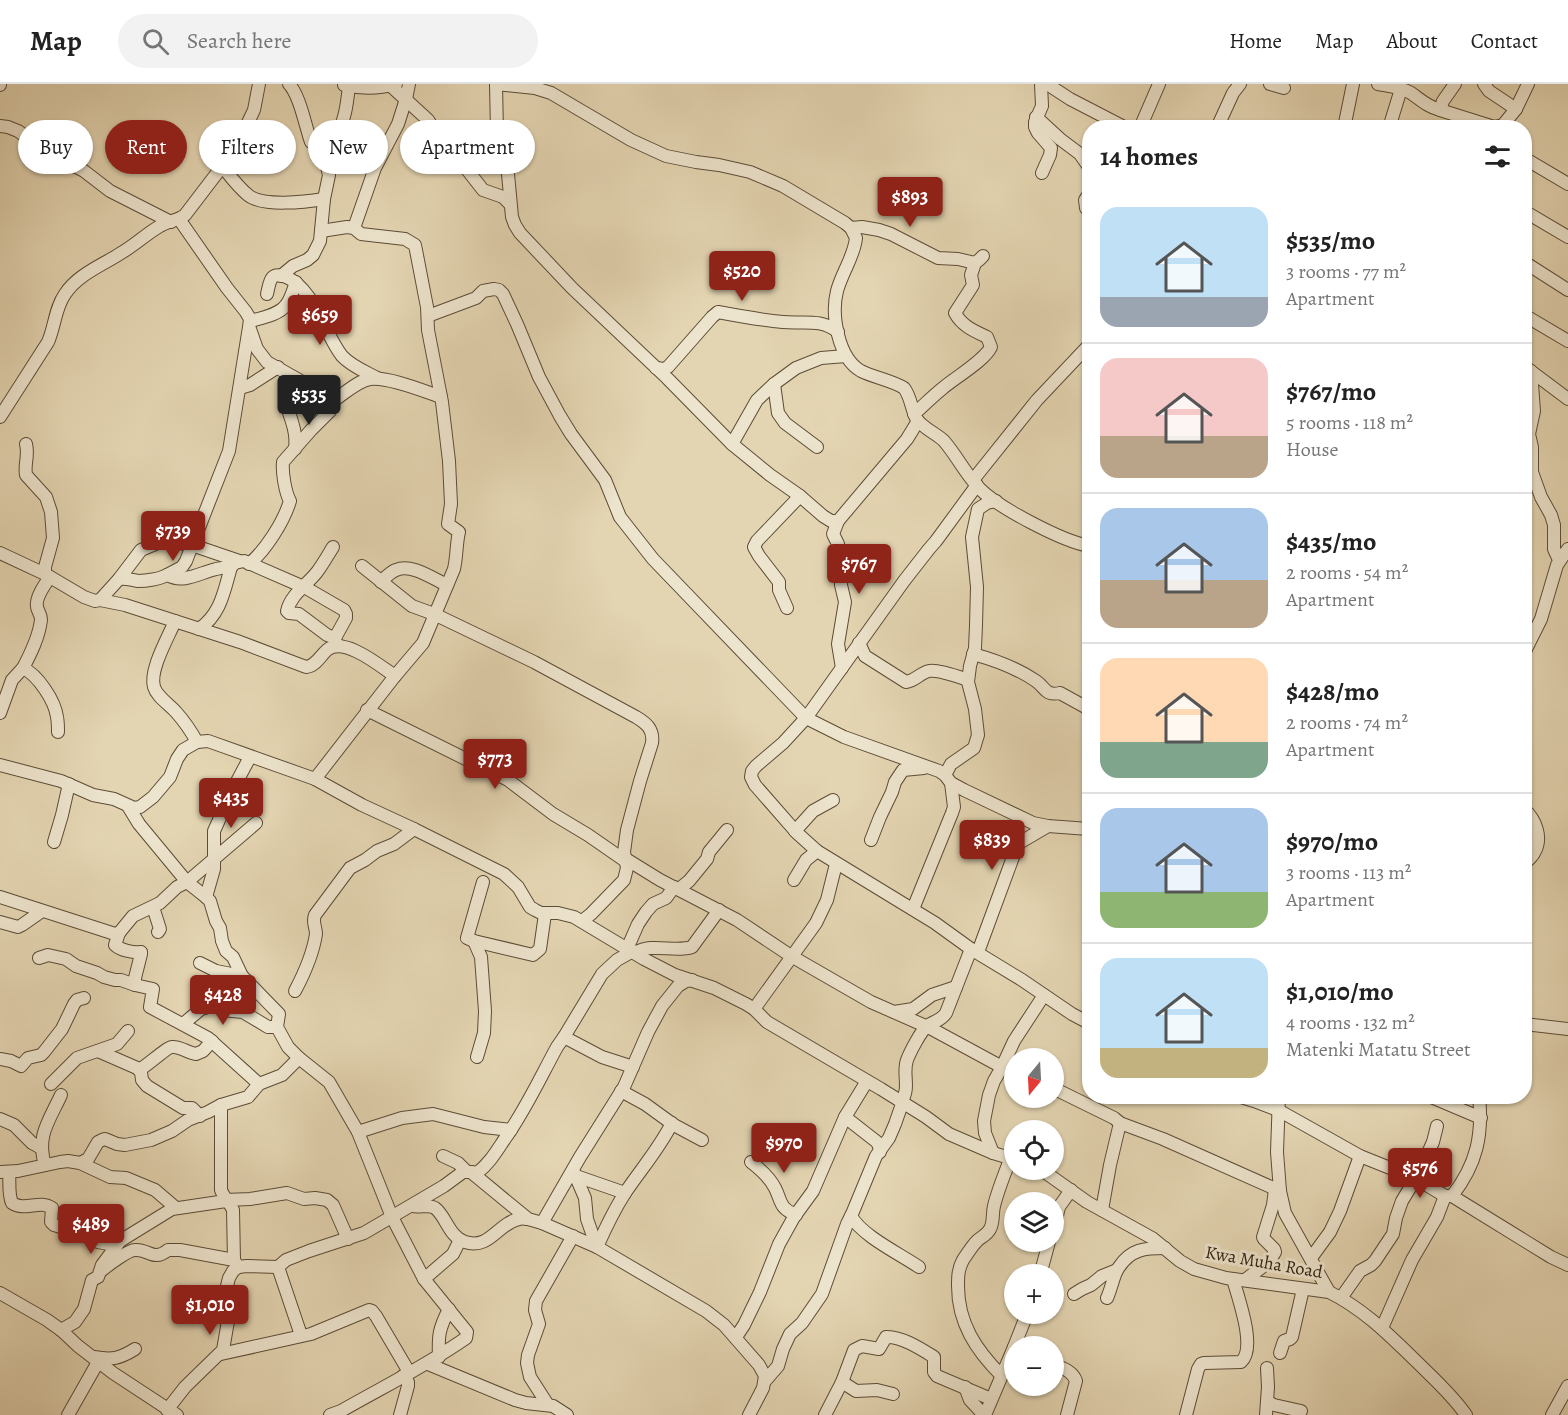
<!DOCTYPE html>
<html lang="en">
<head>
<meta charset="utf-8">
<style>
	:root { --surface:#fff; --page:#f2f2f2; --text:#222; --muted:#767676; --line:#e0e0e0; --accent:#8f2418 }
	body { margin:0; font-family:Alegreya,serif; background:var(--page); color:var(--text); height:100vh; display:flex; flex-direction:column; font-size:22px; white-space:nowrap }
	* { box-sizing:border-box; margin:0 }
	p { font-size:20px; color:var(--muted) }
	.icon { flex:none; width:33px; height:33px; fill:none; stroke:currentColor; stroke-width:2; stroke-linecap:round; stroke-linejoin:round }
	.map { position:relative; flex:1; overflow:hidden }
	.sheet { position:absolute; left:1082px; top:36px; width:450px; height:984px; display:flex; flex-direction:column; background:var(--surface); border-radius:24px; box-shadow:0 2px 4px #0004 }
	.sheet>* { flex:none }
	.guide { position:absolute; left:18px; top:36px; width:570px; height:54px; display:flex; gap:12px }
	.needle { width:39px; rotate:198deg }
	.tools { position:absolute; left:1004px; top:964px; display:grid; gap:12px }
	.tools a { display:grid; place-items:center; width:60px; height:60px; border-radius:50%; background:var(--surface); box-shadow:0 2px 4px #0004; font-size:30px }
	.price { position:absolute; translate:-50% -51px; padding:0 14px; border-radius:6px; background:var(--accent); color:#fff; font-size:20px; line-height:39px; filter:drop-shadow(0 2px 3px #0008) }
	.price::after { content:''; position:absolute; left:50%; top:36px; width:18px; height:14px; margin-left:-9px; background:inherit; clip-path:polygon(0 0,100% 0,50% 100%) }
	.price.on { background:#222; color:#fff }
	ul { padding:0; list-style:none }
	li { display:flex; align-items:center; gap:18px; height:150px; padding:0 18px }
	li+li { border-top:2px solid var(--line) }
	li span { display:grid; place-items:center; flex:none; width:168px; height:120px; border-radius:18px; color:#555 }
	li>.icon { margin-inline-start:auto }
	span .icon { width:72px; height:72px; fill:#fffc; stroke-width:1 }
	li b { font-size:26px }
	h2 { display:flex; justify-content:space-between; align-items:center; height:72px; padding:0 18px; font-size:26px }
	.chip { padding:0 21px; border-radius:27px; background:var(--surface); box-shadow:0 2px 4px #0004; font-size:21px; line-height:54px }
	.chip.on { background:var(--accent); color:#fff }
	header { display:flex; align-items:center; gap:36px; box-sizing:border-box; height:84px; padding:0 30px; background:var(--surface); border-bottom:2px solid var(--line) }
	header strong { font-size:28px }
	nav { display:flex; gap:33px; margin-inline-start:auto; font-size:21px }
	.search { width:420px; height:54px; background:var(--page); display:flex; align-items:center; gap:15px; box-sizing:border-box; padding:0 21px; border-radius:33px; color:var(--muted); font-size:22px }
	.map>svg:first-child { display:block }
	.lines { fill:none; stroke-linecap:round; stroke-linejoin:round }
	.minor-casing { stroke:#5c4c37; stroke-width:14 }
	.minor { stroke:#ede4cd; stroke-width:12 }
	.labels { text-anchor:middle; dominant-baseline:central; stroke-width:6; stroke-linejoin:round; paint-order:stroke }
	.street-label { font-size:18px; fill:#2f1f0e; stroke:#ede4cd }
</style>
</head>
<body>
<header>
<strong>Map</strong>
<div class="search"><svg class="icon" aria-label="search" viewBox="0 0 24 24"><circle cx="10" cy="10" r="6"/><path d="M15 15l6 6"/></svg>Search here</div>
<nav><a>Home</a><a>Map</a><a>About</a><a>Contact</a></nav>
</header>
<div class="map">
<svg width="1568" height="1331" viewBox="0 0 1568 1331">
	<rect width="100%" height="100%" fill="#e4d5b2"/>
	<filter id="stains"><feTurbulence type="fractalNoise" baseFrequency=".00333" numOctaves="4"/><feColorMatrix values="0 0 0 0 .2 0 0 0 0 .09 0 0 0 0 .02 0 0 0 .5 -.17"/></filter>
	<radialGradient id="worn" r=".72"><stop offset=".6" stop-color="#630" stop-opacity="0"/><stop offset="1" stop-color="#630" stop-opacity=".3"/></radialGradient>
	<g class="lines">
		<!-- minor casing -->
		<g class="minor-casing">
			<g id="minor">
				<path d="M289,0C300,12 305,41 311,58L319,62L324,70"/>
				<path d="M496,0L535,4L551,9L631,56L666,72L696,78L719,81L750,88L783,102L845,139L851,144L856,154C854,173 842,188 837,207C831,231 838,274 861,287C875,294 891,296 904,304C911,313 911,324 916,334C922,344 936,349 944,357C957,372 966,391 980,405C999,424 1062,457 1089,462"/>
				<path d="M496,0L497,48L508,90L512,133L515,141L520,149L572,204L667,294L732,360L770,391L800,412L823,432L831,437H838L907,355L918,337"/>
				<path d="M1041,0L1042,22L1035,38V43L1038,49L1051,64L1050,71L1042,89"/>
				<path d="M1047,0L1070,15L1126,44"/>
				<path d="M1270,0L1284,4"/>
				<path d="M1378,0C1389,2 1401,3 1411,9C1421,16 1428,23 1440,26L1443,17L1455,0"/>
				<path d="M1484,0L1489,7L1516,25"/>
				<path d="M0,1V0"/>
				<path d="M344,1C362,5 378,5 396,0"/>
				<path d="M391,2L428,36L444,62L458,74L483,106L503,113L510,120"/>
				<path d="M1440,26L1494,43L1503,41L1516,25L1528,0"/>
				<path d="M1036,33L1060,55L1080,70L1089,83"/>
				<path d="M0,42L8,43L18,47L51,70L84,87L110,107L171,138"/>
				<path d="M1140,44L1159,0"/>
				<path d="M1217,44L1233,9L1240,0"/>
				<path d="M1344,44L1353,0"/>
				<path d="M1389,44L1401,5"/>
				<path d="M1524,74L1568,100"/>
				<path d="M222,82C230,92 238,103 248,111C262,123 306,118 324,115"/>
				<path d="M1089,110L1085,116L1086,124L1089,127"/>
				<path d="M1524,127L1568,153"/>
				<path d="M354,144L375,84L398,40L406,15L409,0"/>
				<path d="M851,144L862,143L879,146L891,150L938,174L958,175L975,179L979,176L983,172"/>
				<path d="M1524,178L1568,206"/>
				<path d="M281,192L293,182L307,176L313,171L320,157L324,115L329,91L324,70C328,64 332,59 335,54C345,38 347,20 349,2"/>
				<path d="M267,210C270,197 270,187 286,193C314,204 325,251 342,272C351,282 366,288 377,294"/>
				<path d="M1524,231L1568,257"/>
				<path d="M428,232L476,214L483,207L494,205L499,206L503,210L517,240L539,293L560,332L571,350L605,396L620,433L653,475L806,634L844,653L939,687L945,691L951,699L964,706L1033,739L1048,742L1089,745"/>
				<path d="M250,237C261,234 279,231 286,221C291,215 293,206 296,198"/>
				<path d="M250,245L257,265L267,278L299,296L322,316L333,317"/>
				<path d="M656,284L664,285L668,283L712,233L718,228C739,232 761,236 783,238C803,240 821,234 838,248"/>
				<path d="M1528,285L1568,315"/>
				<path d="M1531,287L1534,327L1529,350L1532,363V388L1541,413L1551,431L1554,441V465L1559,476"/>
				<path d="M774,300L778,329L785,339L817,363"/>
				<path d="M240,304L250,301L278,283"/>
				<path d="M287,323C292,337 297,350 295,365"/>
				<path d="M914,330C924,321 933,312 943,304C956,293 984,277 991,263L987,253C974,247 962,242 955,229L973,201L971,191L975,179"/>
				<path d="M0,333L48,258C55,242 55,224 65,210C78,190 103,181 121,169C135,161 146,150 160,142C168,137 177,137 185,131L227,76L244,47L254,26L259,0"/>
				<path d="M26,360C29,372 24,380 26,391L46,413L51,428L53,454L45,483V490"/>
				<path d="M732,360L757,316L774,300L796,284L821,274L846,272"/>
				<path d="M973,396L1037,316L1089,261"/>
				<path d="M977,401L936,457L929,465L904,497L806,634L783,659L756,682L752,687L751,693L755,701L797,749L817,767L935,839L971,865L1022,896L1072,930L1089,939"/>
				<path d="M838,437L833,450L838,460L842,482L841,501L845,518L838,560L842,584"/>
				<path d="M333,463C328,471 323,480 317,488C307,501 291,510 287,527L289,529L299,530L327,551L335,554"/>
				<path d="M0,469L45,490L84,513L95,517L100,516L125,521L240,558L306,583C316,582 320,572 327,566C344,552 380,582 395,592"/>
				<path d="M249,480C266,466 284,437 290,417C285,408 282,388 283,378L311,346L330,327L333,317C344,310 357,297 370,295C387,292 424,307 441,313"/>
				<path d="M362,482L412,522L434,530L534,578L636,633C646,639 654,645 652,659L640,697L627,746L624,768L627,784L624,796L591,830L582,837"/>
				<path d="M167,491L182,483L186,477L229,367L249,243L250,235L246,228L227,204L179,135"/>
				<path d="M50,493C45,500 35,514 37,523C38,528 41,530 41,536C39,553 31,569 23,584C38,591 55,617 57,633C58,638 58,644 58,648"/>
				<path d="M119,495C126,494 131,496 138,497C146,497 160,495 167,491C184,500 199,489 216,485C221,484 226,483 231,483"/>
				<path d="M381,498C385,494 390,488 396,486C412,479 433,495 447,501"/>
				<path d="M100,516L119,495L141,466L160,458L166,457L192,461L239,477"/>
				<path d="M787,524L779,506V498L759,472L754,463L757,457L800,412"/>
				<path d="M175,537C168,554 149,586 154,603C157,613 169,620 176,628C184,637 191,647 197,658"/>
				<path d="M199,545C221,530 224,507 231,483L235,479L244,477L306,504L344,526L346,530V534L335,554V557L338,561"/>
				<path d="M859,559L865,572L906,598C915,597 920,589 929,587C938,585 959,593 968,596"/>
				<path d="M1524,569L1541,535L1557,481L1568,465"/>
				<path d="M973,570C995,576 1017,584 1036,597C1046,604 1045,612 1060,609L1089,625"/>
				<path d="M367,626L508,696L553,730L588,751L627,778"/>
				<path d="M0,629L12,596L23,584"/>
				<path d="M0,681L61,697L93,711L114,715L134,724L140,723L153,713L170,693L177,675L183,666L197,658L208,657L315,695L362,721L414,745L504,790L518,803L530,823L535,826L541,829H558L574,833L644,875L675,891L714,904L746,920L754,925L767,938L881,1005L926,1033L949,1050L993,1069L1003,1072L1014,1070"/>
				<path d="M945,691L951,680L974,664L978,651L975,625L968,598L970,582L975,564L976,541L977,503L972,453L978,425L987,419L996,417"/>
				<path d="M315,695L395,592L423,559L454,485C457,472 456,461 459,448L448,440L451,420L449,377L442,318L428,246L427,223L415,161L405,155L361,150L354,144L347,143L321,147"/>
				<path d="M128,722L139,740L187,798L206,813L210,817L216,837L220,844L222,857L226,867L233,873L242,892L279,930L277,943L288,963L299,974L329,998L358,1048L392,1133L424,1195L467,1248L466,1254C426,1282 383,1303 341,1327L330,1331"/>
				<path d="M1524,725C1536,736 1543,754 1534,769C1532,773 1527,777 1524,780"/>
				<path d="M795,747L813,727L833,716"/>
				<path d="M871,756L880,733L892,708L895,698L903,686L924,684"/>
				<path d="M54,758L62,731L69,700"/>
				<path d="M626,775L660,796L737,836L791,872L871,918L930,944L1002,983L1014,986"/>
				<path d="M794,796L806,776L817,767"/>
				<path d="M483,798L467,854L474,857L533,871L540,865L545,830"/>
				<path d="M679,805L689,797L707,775L709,768L727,746"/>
				<path d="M0,813L115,850L119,849L133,832L160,819L177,803L187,798L256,739"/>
				<path d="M206,813L214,785V747L234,703L250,673"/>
				<path d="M153,823L160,845L158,848"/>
				<path d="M913,825L952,729L954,723L951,699"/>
				<path d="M0,838L18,843L22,841L42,827"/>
				<path d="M119,849L115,861C120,866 133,869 141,868V870L135,894V901"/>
				<path d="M474,857L481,873L485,927L484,949L477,973"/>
				<path d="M627,865L638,840L646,828L653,820L666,814L674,803"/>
				<path d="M978,868L1016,765L1019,759L1048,742"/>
				<path d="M635,869C652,858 674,869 692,863L719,826"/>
				<path d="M39,874L48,871L66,875L76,882L97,889L104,893L115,896H121L135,901L153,905L150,923L208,954L259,1000"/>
				<path d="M200,879L216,887L242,892"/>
				<path d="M216,887L223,902L221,923L222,926L243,928L268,943H277"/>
				<path d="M295,907C304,890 313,870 316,850C316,843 312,838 315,831L350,784L365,776L377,767L394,760L414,745"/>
				<path d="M754,925L816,839L827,816L836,780"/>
				<path d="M894,928L913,925L932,911L956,903"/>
				<path d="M183,940L201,925L221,919"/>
				<path d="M1524,940L1568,945"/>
				<path d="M564,953L602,973L633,983"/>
				<path d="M98,967L137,984L141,988L142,996L147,1002L183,1024H192L200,1032"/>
				<path d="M0,975L11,977L21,982L28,974L41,971L44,968L62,945L74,920L77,916L84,914"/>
				<path d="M139,986C147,982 167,963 172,963C179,962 189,969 196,970L203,967L212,957"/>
				<path d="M51,1000L77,974L117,960L128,947"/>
				<path d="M1053,1004L1114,1034L1120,1039L1110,1081L1102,1126"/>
				<path d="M621,1007L645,1020L674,1041L702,1056"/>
				<path d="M1238,1012L1254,1017L1278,1026L1360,1072L1415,1094L1445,1112H1452C1477,1080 1483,1051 1479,1012"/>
				<path d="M1279,1012L1277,1068L1280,1107L1285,1129L1329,1208"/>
				<path d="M1429,1012L1481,1034"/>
				<path d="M901,1018C911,1004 902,990 907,976C910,968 921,947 927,942C934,937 941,937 946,929L971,865"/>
				<path d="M221,1021V1106C224,1114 230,1119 233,1126L234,1176L238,1183"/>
				<path d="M845,1033L877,1058L879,1062L880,1068"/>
				<path d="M0,1035L14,1041L32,1059L41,1064"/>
				<path d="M1120,1039L1163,1055L1280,1107"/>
				<path d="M358,1048L402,1034L433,1030L484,1043L511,1046"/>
				<path d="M993,1069L985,1049L984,1037L989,1011L994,997L1002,983L1014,957L1044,911"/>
				<path d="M443,1072L458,1079L466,1087"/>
				<path d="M751,1078C760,1085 770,1094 775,1104C782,1118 779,1124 796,1131"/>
				<path d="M80,1079L88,1075L98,1058L102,1056L105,1055L117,1060L125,1061L151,1056L172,1047L188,1036L208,1028L221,1021L248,1013L259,1000L282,991L299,974"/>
				<path d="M45,1081C36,1052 49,1037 61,1011"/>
				<path d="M573,1086L585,1114L587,1135L594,1155L599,1161"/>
				<path d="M1042,1086L1087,1118L1152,1154L1180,1177L1194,1185L1226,1194L1329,1208C1364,1225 1391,1253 1419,1280C1435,1296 1453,1312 1466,1331"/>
				<path d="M0,1088L18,1087L60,1078L68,1077L80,1079L110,1093L126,1094L155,1106L176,1124"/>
				<path d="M9,1088C10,1098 8,1110 12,1119C26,1128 39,1115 52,1124L51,1138L54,1141L77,1148L98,1158L108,1160L120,1157L172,1125L226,1117"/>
				<path d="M471,1088L477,1089C489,1080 496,1068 504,1056C525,1027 540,994 557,963L564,953L602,890L617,876L633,867"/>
				<path d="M576,1092L625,1109"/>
				<path d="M1452,1112L1551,1173L1568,1181"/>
				<path d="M225,1116L250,1115L287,1109L304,1115L315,1114L327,1116L333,1121L348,1155"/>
				<path d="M412,1122C419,1124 429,1120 435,1124C446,1132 449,1153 465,1158C490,1166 498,1139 519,1135C522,1134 525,1135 528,1135"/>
				<path d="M851,1132C862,1152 900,1170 919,1183"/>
				<path d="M542,1139L580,1073L624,1003L648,948L662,922L678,902L686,897L692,896"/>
				<path d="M1053,1148L1059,1123L1071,1106"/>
				<path d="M597,1163C605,1145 614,1126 625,1109C641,1085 659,1065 672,1039"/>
				<path d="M1311,1174L1330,1148L1340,1127L1360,1072"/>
				<path d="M238,1183L247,1182L278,1183L286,1176L309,1167L364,1149L444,1102L463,1088H471L528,1135L542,1139L597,1163L706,1227L724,1241L759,1281L765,1292L763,1304L749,1331"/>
				<path d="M278,1183L301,1251"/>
				<path d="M101,1187C107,1182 128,1166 135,1166C149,1165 153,1178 168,1166H180L234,1176"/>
				<path d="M1040,1191L1049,1158"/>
				<path d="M424,1195L453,1170L460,1156"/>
				<path d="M1245,1196C1255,1188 1269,1180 1275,1168L1274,1165L1264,1155L1263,1153L1273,1121L1275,1105"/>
				<path d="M0,1209L47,1236L61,1246L78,1262L113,1289L177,1331"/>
				<path d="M1074,1210L1082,1205L1091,1201L1102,1192L1117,1186"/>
				<path d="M1107,1214C1111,1206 1114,1189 1119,1183C1131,1165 1145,1164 1165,1164"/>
				<path d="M1341,1214L1360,1187L1371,1181L1375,1177L1393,1150L1396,1134L1402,1117L1419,1089L1433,1058L1437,1042"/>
				<path d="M1382,1244L1412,1176L1437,1133L1445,1112"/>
				<path d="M61,1246L75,1238L84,1225L92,1196L98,1193L102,1181L120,1157"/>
				<path d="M736,1253L744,1241L760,1208L779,1160L794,1133L813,1107L845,1033L867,997"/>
				<path d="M1014,1263L1027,1230"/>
				<path d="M1280,1269L1284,1257L1290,1255L1292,1253L1303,1205"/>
				<path d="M221,1270L311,1250L369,1226L372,1227L376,1232L409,1288"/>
				<path d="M94,1273C112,1276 119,1275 135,1265"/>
				<path d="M439,1273C438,1251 439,1245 449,1225"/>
				<path d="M428,1280L515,1316L526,1319L553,1322L567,1331"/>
				<path d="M1053,1280C1062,1284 1073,1287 1076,1297L1067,1331"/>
				<path d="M1001,1291C976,1266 958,1239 958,1202C958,1193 958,1185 963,1176C967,1170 972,1162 977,1157C981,1153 987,1151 990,1145C994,1138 992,1130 994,1122C998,1105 1006,1087 1012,1070"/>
				<path d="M765,1297L778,1282L783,1265L790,1250L802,1239L822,1210L847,1140L852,1130L876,1072L889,1054L895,1040L902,1020"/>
				<path d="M842,1298L856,1307L877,1306L893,1310"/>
				<path d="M965,1303L970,1316L984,1331"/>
				<path d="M1268,1318L1274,1321L1301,1327"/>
				<path d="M548,1321L530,1293L527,1279L528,1271L539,1240L535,1226L536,1217L573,1152"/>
				<path d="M167,1326L185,1303L223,1266L228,1237L227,1202L229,1194L233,1187L238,1183"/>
				<path d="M68,1331L98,1278"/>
				<path d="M400,1331L408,1302V1298L403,1292"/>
				<path d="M825,1331L842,1298L854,1266L862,1262L879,1265L886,1253C901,1252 921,1265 934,1273V1288L937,1292L991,1315"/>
				<path d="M985,1331L1014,1263"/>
				<path d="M1186,1331L1198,1285L1201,1280L1204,1279L1241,1278C1257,1264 1238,1214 1233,1195"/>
				<path d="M1266,1331L1268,1303L1267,1284"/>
				<path d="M1552,1331L1568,1302"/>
			</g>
		</g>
		<!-- minor -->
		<use href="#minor" class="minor"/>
	</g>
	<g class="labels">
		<!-- street labels -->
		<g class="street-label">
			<text transform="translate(1264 1178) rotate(10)">Kwa Muha Road</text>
		</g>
	</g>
	<rect width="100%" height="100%" filter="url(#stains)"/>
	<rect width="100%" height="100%" fill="url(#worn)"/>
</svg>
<div class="tools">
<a><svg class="needle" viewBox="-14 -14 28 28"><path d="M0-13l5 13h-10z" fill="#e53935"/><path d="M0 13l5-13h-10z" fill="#767676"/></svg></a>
<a><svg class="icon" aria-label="locate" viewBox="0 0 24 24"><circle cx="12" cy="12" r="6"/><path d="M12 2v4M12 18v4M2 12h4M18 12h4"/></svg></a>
<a><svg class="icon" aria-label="layers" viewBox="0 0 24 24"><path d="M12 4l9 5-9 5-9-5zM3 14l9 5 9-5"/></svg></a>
<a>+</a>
<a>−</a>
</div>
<b class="price" style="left:910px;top:144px">$893</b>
<b class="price" style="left:742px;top:218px">$520</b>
<b class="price" style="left:320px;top:262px">$659</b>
<b class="price on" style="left:309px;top:342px">$535</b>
<b class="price" style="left:173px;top:478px">$739</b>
<b class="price" style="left:859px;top:511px">$767</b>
<b class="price" style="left:495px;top:706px">$773</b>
<b class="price" style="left:231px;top:745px">$435</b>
<b class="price" style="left:992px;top:787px">$839</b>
<b class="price" style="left:223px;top:942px">$428</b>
<b class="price" style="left:784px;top:1090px">$970</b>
<b class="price" style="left:1420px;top:1115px">$576</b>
<b class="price" style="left:91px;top:1171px">$489</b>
<b class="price" style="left:210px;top:1252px">$1,010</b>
<div class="guide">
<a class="chip">Buy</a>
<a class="chip on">Rent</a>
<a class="chip">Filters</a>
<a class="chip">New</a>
<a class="chip">Apartment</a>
</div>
<section class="sheet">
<h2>14 homes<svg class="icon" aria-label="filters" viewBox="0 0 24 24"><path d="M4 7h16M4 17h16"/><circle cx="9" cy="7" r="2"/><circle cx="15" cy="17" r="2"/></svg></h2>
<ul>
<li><span style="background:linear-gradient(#bfe0f5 75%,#9aa5b1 0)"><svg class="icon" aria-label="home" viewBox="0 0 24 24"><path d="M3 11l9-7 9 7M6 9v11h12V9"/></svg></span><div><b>$535/mo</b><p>3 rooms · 77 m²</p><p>Apartment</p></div></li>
<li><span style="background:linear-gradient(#f6c9c9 65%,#b9a48a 0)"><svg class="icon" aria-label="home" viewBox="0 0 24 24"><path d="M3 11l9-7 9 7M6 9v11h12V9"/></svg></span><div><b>$767/mo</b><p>5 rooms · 118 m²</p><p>House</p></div></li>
<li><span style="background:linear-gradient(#a9c7e8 60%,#b9a48a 0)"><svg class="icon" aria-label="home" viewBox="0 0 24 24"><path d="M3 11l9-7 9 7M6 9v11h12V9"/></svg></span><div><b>$435/mo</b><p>2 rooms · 54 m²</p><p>Apartment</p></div></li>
<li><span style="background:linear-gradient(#ffd9b3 70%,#7fa58c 0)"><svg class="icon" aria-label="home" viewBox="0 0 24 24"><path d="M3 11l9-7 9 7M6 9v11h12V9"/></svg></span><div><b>$428/mo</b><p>2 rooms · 74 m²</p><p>Apartment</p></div></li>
<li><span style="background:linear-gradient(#a9c7e8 70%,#8fb573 0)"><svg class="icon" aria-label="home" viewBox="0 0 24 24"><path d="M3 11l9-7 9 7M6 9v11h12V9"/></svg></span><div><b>$970/mo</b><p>3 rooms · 113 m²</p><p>Apartment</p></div></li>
<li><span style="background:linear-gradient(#bfe0f5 75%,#c2b280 0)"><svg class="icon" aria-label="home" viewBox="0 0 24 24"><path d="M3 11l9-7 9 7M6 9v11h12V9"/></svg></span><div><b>$1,010/mo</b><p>4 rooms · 132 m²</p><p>Matenki Matatu Street</p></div></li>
</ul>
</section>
</div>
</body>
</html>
